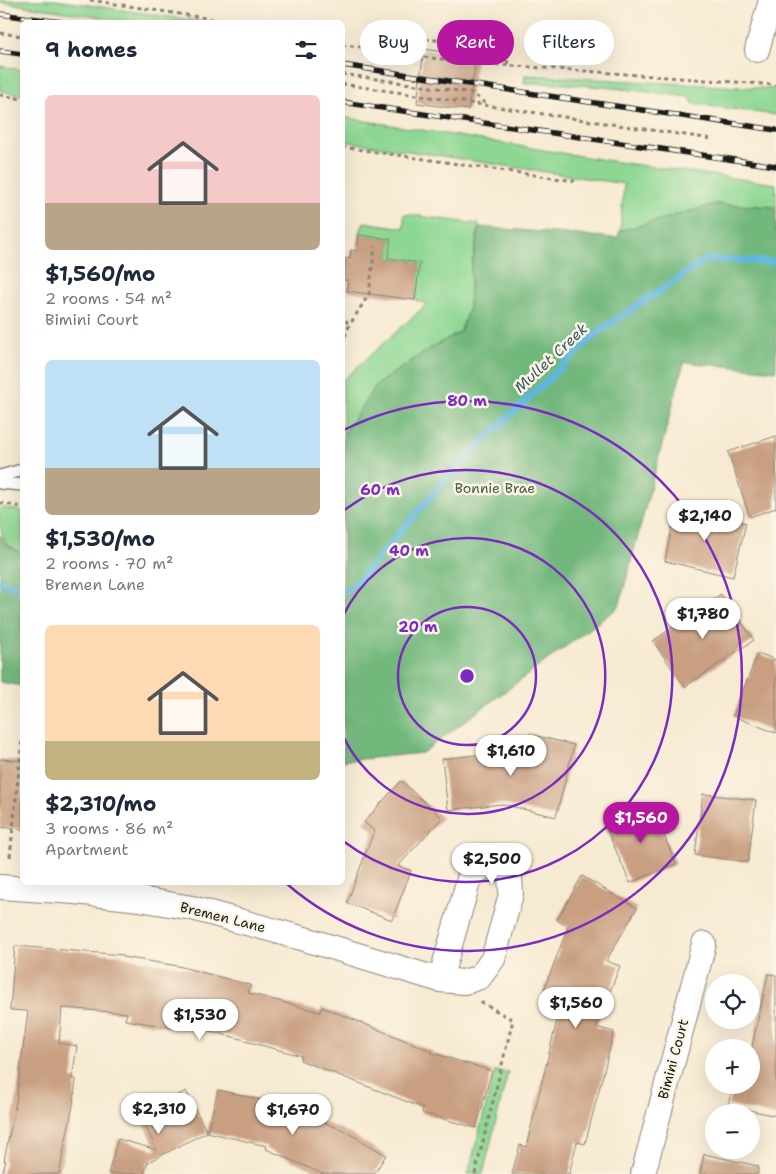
<!DOCTYPE html>
<html lang="en">
<head>
<meta charset="utf-8">
<style>
	:root { --surface:#fff; --page:#f6f6f7; --text:#1f2937; --muted:#747a83; --accent:#b5179e }
	body { margin:0; font-family:"Shantell Sans",sans-serif; background:var(--page); color:var(--text); height:100vh; display:flex; flex-direction:column; font-size:19px; white-space:nowrap }
	* { box-sizing:border-box; margin:0 }
	p { font-size:16px; color:var(--muted) }
	.icon { flex:none; width:28px; height:28px; fill:none; stroke:currentColor; stroke-width:2; stroke-linecap:round; stroke-linejoin:round }
	.map { position:relative; flex:1; overflow:hidden }
	.sheet { position:absolute; left:20px; top:20px; width:325px; height:865px; display:flex; flex-direction:column; background:var(--surface); border-radius:8px; box-shadow:0 5px 20px #0002 }
	.sheet>* { flex:none }
	.top-card { position:absolute; left:360px; top:20px; width:340px; height:45px; display:flex; gap:10px }
	.tools { position:absolute; left:705px; top:974px; display:grid; gap:10px }
	.tools a { display:grid; place-items:center; width:55px; height:55px; border-radius:50%; background:var(--surface); box-shadow:0 5px 20px #0002; font-size:25px }
	.price { position:absolute; translate:-50% -42px; padding:0 11px; border-radius:18px; background:#fff; color:#222; font-size:16px; line-height:32px; filter:drop-shadow(0 1px 2px #0008) }
	.price::after { content:''; position:absolute; left:50%; top:30px; width:15px; height:11px; margin-left:-8px; background:inherit; clip-path:polygon(0 0,100% 0,50% 100%) }
	.price.on { background:var(--accent); color:#fff }
	ul { padding:0; list-style:none }
	li { display:grid; align-content:center; gap:10px; height:265px; padding:0 25px }
	li span { display:grid; place-items:center; height:155px; border-radius:8px; color:#555 }
	li>.icon { margin-inline-start:auto }
	span .icon { width:90px; height:90px; fill:#fffc; stroke-width:1 }
	li b { font-size:21px }
	h2 { display:flex; justify-content:space-between; align-items:center; height:60px; padding:0 25px; font-size:21px }
	.pill { padding:0 18px; border-radius:22px; background:var(--surface); box-shadow:0 5px 20px #0002; font-size:18px; line-height:45px }
	.pill.on { background:var(--accent); color:#fff }
	.map>svg:first-child { display:block }
	.green { fill:#8dd793; stroke:#547a58 }
	.forest { fill:#72b87d; stroke:#476a4c }
	.lines { fill:none; stroke-linecap:round; stroke-linejoin:round }
	.stream { stroke:#61b7dd; stroke-width:7 }
	.building { fill:#c99f81 }
	.service-casing { stroke:#8a8377; stroke-width:14 }
	.minor-casing { stroke:#8a8377; stroke-width:26 }
	.path { stroke:#8a8377; stroke-width:3; stroke-dasharray:4 4; stroke-linecap:butt }
	.service { stroke:#fff; stroke-width:11 }
	.minor { stroke:#fff; stroke-width:24 }
	.rail-casing { stroke:#1c1c1c; stroke-width:5.5 }
	.rail { stroke:#fcf5e5; stroke-width:4; stroke-dasharray:11; stroke-linecap:butt }
	.ring { fill:none; stroke:#7b2cbf; stroke-width:2.5 }
	.labels { text-anchor:middle; dominant-baseline:central; stroke-width:5; stroke-linejoin:round; paint-order:stroke }
	.park-label { font-size:14px; fill:#445d46; stroke:#fcf5e5 }
	.street-label { font-size:14px; fill:#1c1c1c; stroke:#fcf5e5 }
	.water-label { font-size:15px; font-style:italic; fill:#385a69; stroke:#fcf5e5 }
	.centre { fill:#7b2cbf; stroke:#fcf5e5; stroke-width:2.5 }
	.ring-label { font-size:15px; text-anchor:middle; font-weight:bold; fill:#7b2cbf; stroke:#fcf5e5; stroke-width:5; stroke-linejoin:round; paint-order:stroke }
</style>
</head>
<body>
<div class="map">
<svg width="776" height="1174" viewBox="0 0 776 1174">
	<rect width="100%" height="100%" fill="#fcf5e5"/>
	<filter id="ink" filterUnits="userSpaceOnUse"><feTurbulence type="fractalNoise" baseFrequency=".02" numOctaves="2"/><feDisplacementMap in="SourceGraphic" scale="10" xChannelSelector="R" yChannelSelector="G"/><feConvolveMatrix kernelMatrix="1 2 1 2 8 2 1 2 1" color-interpolation-filters="sRGB"/></filter>
	<filter id="wash" filterUnits="userSpaceOnUse"><feTurbulence type="fractalNoise" baseFrequency=".0096" numOctaves="4" result="noise"/><feDisplacementMap in="SourceGraphic" scale="20" xChannelSelector="R" yChannelSelector="G"/><feGaussianBlur stdDeviation="1.12" result="paint"/><feColorMatrix in="noise" values="0 0 0 0 0 0 0 0 0 0 0 0 0 0 0 0 0 1.4 0 .05"/><feComposite in="paint" operator="in"/></filter>
	<g filter="url(#wash)">
		<rect width="100%" height="100%" fill="#f7ead2"/>
		<!-- green -->
		<g class="green">
			<path d="M0,0H55L204,22H132L0,2Z"/>
			<path d="M0,66L22,70V95L0,91Z"/>
			<path d="M525,75L776,89V115L694,104L689,97C634,90 580,83 524,83Z"/>
			<path d="M342,117L617,162L776,184V207L716,204L620,231L624,184L343,141Z"/>
			<path d="M404,214L479,224L471,269L469,308L460,332L431,348L376,385L343,435V380L427,304L415,300L420,263L388,258L391,239L359,235L364,222L404,228Z"/>
			<path d="M0,507L22,511V554C0,540 0,535 0,507Z"/>
			<path d="M495,1071L508,1072L483,1174H468Z"/>
		</g>
		<!-- forest -->
		<g class="forest">
			<path d="M716,204L776,207V371L684,362L619,607L422,753L343,761V435L376,385L431,348L460,332L469,308L471,269L480,227L617,238L620,231Z"/>
			<path d="M0,535L7,545L22,554V686L0,682Z"/>
		</g>
		<g class="lines">
			<!-- stream -->
			<g class="stream">
				<path d="M0,581L22,589"/>
				<path d="M342,591L354,586L457,466L598,332L707,259L776,262"/>
			</g>
		</g>
		<g id="blocks">
			<!-- building -->
			<g class="building">
				<path d="M453,42L478,46L468,110L417,103L424,49L452,53Z"/>
				<path d="M359,235L391,239L388,258L420,263L415,300L347,291L348,280H343L346,258L350,259L351,250L357,251Z"/>
				<path d="M776,436V508L750,517L728,452Z"/>
				<path d="M676,508L746,523L733,577L665,561Z"/>
				<path d="M721,594L754,640L685,687L653,641Z"/>
				<path d="M758,653L776,660V733L733,716Z"/>
				<path d="M529,734L574,745L556,817L502,804L448,810L442,759L526,749Z"/>
				<path d="M0,759L22,761V829L0,827Z"/>
				<path d="M401,781L442,818L398,866L411,871L392,920L347,903L374,831L364,822Z"/>
				<path d="M703,794L756,800L748,862L695,855Z"/>
				<path d="M651,805L676,864L630,883L605,825Z"/>
				<path d="M582,876L637,908L606,961L620,966L596,1027L614,1032L585,1144L577,1142L569,1174H512L520,1145L526,1147L562,1000L543,992L568,927L557,920Z"/>
				<path d="M15,946L123,955V957L178,966L250,985L248,993L320,1012L322,1007L432,1051V1053L492,1071L476,1128L422,1113L423,1108L300,1060L302,1056L245,1041V1040L176,1022L175,1028L125,1020L127,1013L62,1008L59,1043L77,1046L72,1079H76L73,1105L59,1174H2L6,1161H4L16,1102L28,1011L10,1010Z"/>
				<path d="M768,974L776,975V1116L728,1105L733,1085H751V1051Z"/>
				<path d="M218,1090L275,1103L343,1130L386,1155L374,1174H323L266,1149L267,1146L207,1132Z"/>
				<path d="M186,1091L207,1132L148,1162L144,1174H108L118,1139L157,1150L140,1115Z"/>
				<path d="M704,1154L758,1166V1174H700Z"/>
			</g>
		</g>
	</g>
	<g filter="url(#ink)">
		<use href="#blocks" fill-opacity="0" stroke="#8a8377" stroke-width="1"/>
		<g class="lines">
			<!-- service casing -->
			<g class="service-casing">
				<g id="service">
					<path d="M0,476L22,470"/>
					<path d="M0,483L22,485"/>
				</g>
			</g>
			<!-- minor casing -->
			<g class="minor-casing">
				<g id="minor">
					<path d="M757,50L771,0"/>
					<path d="M0,887L75,892L140,899L192,908L305,939L440,980L464,982L480,977L493,959L511,894L510,876L504,868C489,862 479,867 469,879L440,980"/>
					<path d="M643,1174L704,944"/>
				</g>
			</g>
			<!-- path -->
			<g class="path">
				<path d="M90,0L231,22"/>
				<path d="M0,33L22,36"/>
				<path d="M342,45L421,53L423,39L486,44L485,63"/>
				<path d="M424,57L475,63L776,85"/>
				<path d="M507,64L512,31"/>
				<path d="M342,74L472,93L486,104"/>
				<path d="M342,84L712,139"/>
				<path d="M0,95L22,99"/>
				<path d="M342,147L575,181"/>
				<path d="M342,313L349,326"/>
				<path d="M342,344L349,326L369,294L375,246"/>
				<path d="M0,503L22,507"/>
				<path d="M10,857L22,740"/>
				<path d="M475,1174L513,1020L479,1001"/>
			</g>
			<!-- service -->
			<use href="#service" class="service"/>
			<!-- minor -->
			<use href="#minor" class="minor"/>
			<!-- rail casing -->
			<g class="rail-casing">
				<g id="rail">
					<path d="M0,14L60,22"/>
					<path d="M0,51L22,54"/>
					<path d="M342,65L776,130"/>
					<path d="M342,102L776,166"/>
				</g>
			</g>
			<!-- rail -->
			<use href="#rail" class="rail"/>
		</g>
	</g>
	<!-- distance rings -->
	<g class="ring">
		<circle cx="467" cy="676" r="69"/>
		<path d="M343 616A138 138 0 1 1 343 736"/>
		<path d="M343 511A206 206 0 1 1 343 841"/>
		<path d="M344 430A275 275 0 1 1 287 884"/>
	</g>
	<g class="labels">
		<!-- park labels -->
		<g class="park-label">
			<text x="495" y="488">Bonnie Brae</text>
		</g>
		<!-- street labels -->
		<g class="street-label">
			<text transform="translate(223 917) rotate(14)">Bremen Lane</text>
			<text transform="translate(673 1059) rotate(-75)">Bimini Court</text>
		</g>
		<!-- water labels -->
		<g class="water-label">
			<text transform="translate(551 358) rotate(-43)">Mullet Creek</text>
		</g>
	</g>
	<circle cx="467" cy="676" r="8" class="centre"/>
	<g class="ring-label">
		<text x="467" y="406">80 m</text>
		<text x="380" y="495">60 m</text>
		<text x="409" y="556">40 m</text>
		<text x="418" y="632">20 m</text>
	</g>
</svg>
<div class="tools">
<a><svg class="icon" aria-label="locate" viewBox="0 0 24 24"><circle cx="12" cy="12" r="6"/><path d="M12 2v4M12 18v4M2 12h4M18 12h4"/></svg></a>
<a>+</a>
<a>−</a>
</div>
<b class="price" style="left:705px;top:542px">$2,140</b>
<b class="price" style="left:703px;top:640px">$1,780</b>
<b class="price" style="left:511px;top:777px">$1,610</b>
<b class="price on" style="left:641px;top:844px">$1,560</b>
<b class="price" style="left:492px;top:885px">$2,500</b>
<b class="price" style="left:576px;top:1029px">$1,560</b>
<b class="price" style="left:200px;top:1041px">$1,530</b>
<b class="price" style="left:159px;top:1135px">$2,310</b>
<b class="price" style="left:293px;top:1136px">$1,670</b>
<div class="top-card">
<a class="pill">Buy</a>
<a class="pill on">Rent</a>
<a class="pill">Filters</a>
</div>
<section class="sheet">
<h2>9 homes<svg class="icon" aria-label="filters" viewBox="0 0 24 24"><path d="M4 7h16M4 17h16"/><circle cx="9" cy="7" r="2"/><circle cx="15" cy="17" r="2"/></svg></h2>
<ul>
<li><span style="background:linear-gradient(#f6c9c9 70%,#b9a48a 0)"><svg class="icon" aria-label="home" viewBox="0 0 24 24"><path d="M3 11l9-7 9 7M6 9v11h12V9"/></svg></span><div><b>$1,560/mo</b><p>2 rooms · 54 m²</p><p>Bimini Court</p></div></li>
<li><span style="background:linear-gradient(#bfe0f5 70%,#b9a48a 0)"><svg class="icon" aria-label="home" viewBox="0 0 24 24"><path d="M3 11l9-7 9 7M6 9v11h12V9"/></svg></span><div><b>$1,530/mo</b><p>2 rooms · 70 m²</p><p>Bremen Lane</p></div></li>
<li><span style="background:linear-gradient(#ffd9b3 75%,#c2b280 0)"><svg class="icon" aria-label="home" viewBox="0 0 24 24"><path d="M3 11l9-7 9 7M6 9v11h12V9"/></svg></span><div><b>$2,310/mo</b><p>3 rooms · 86 m²</p><p>Apartment</p></div></li>
</ul>
</section>
</div>
</body>
</html>
